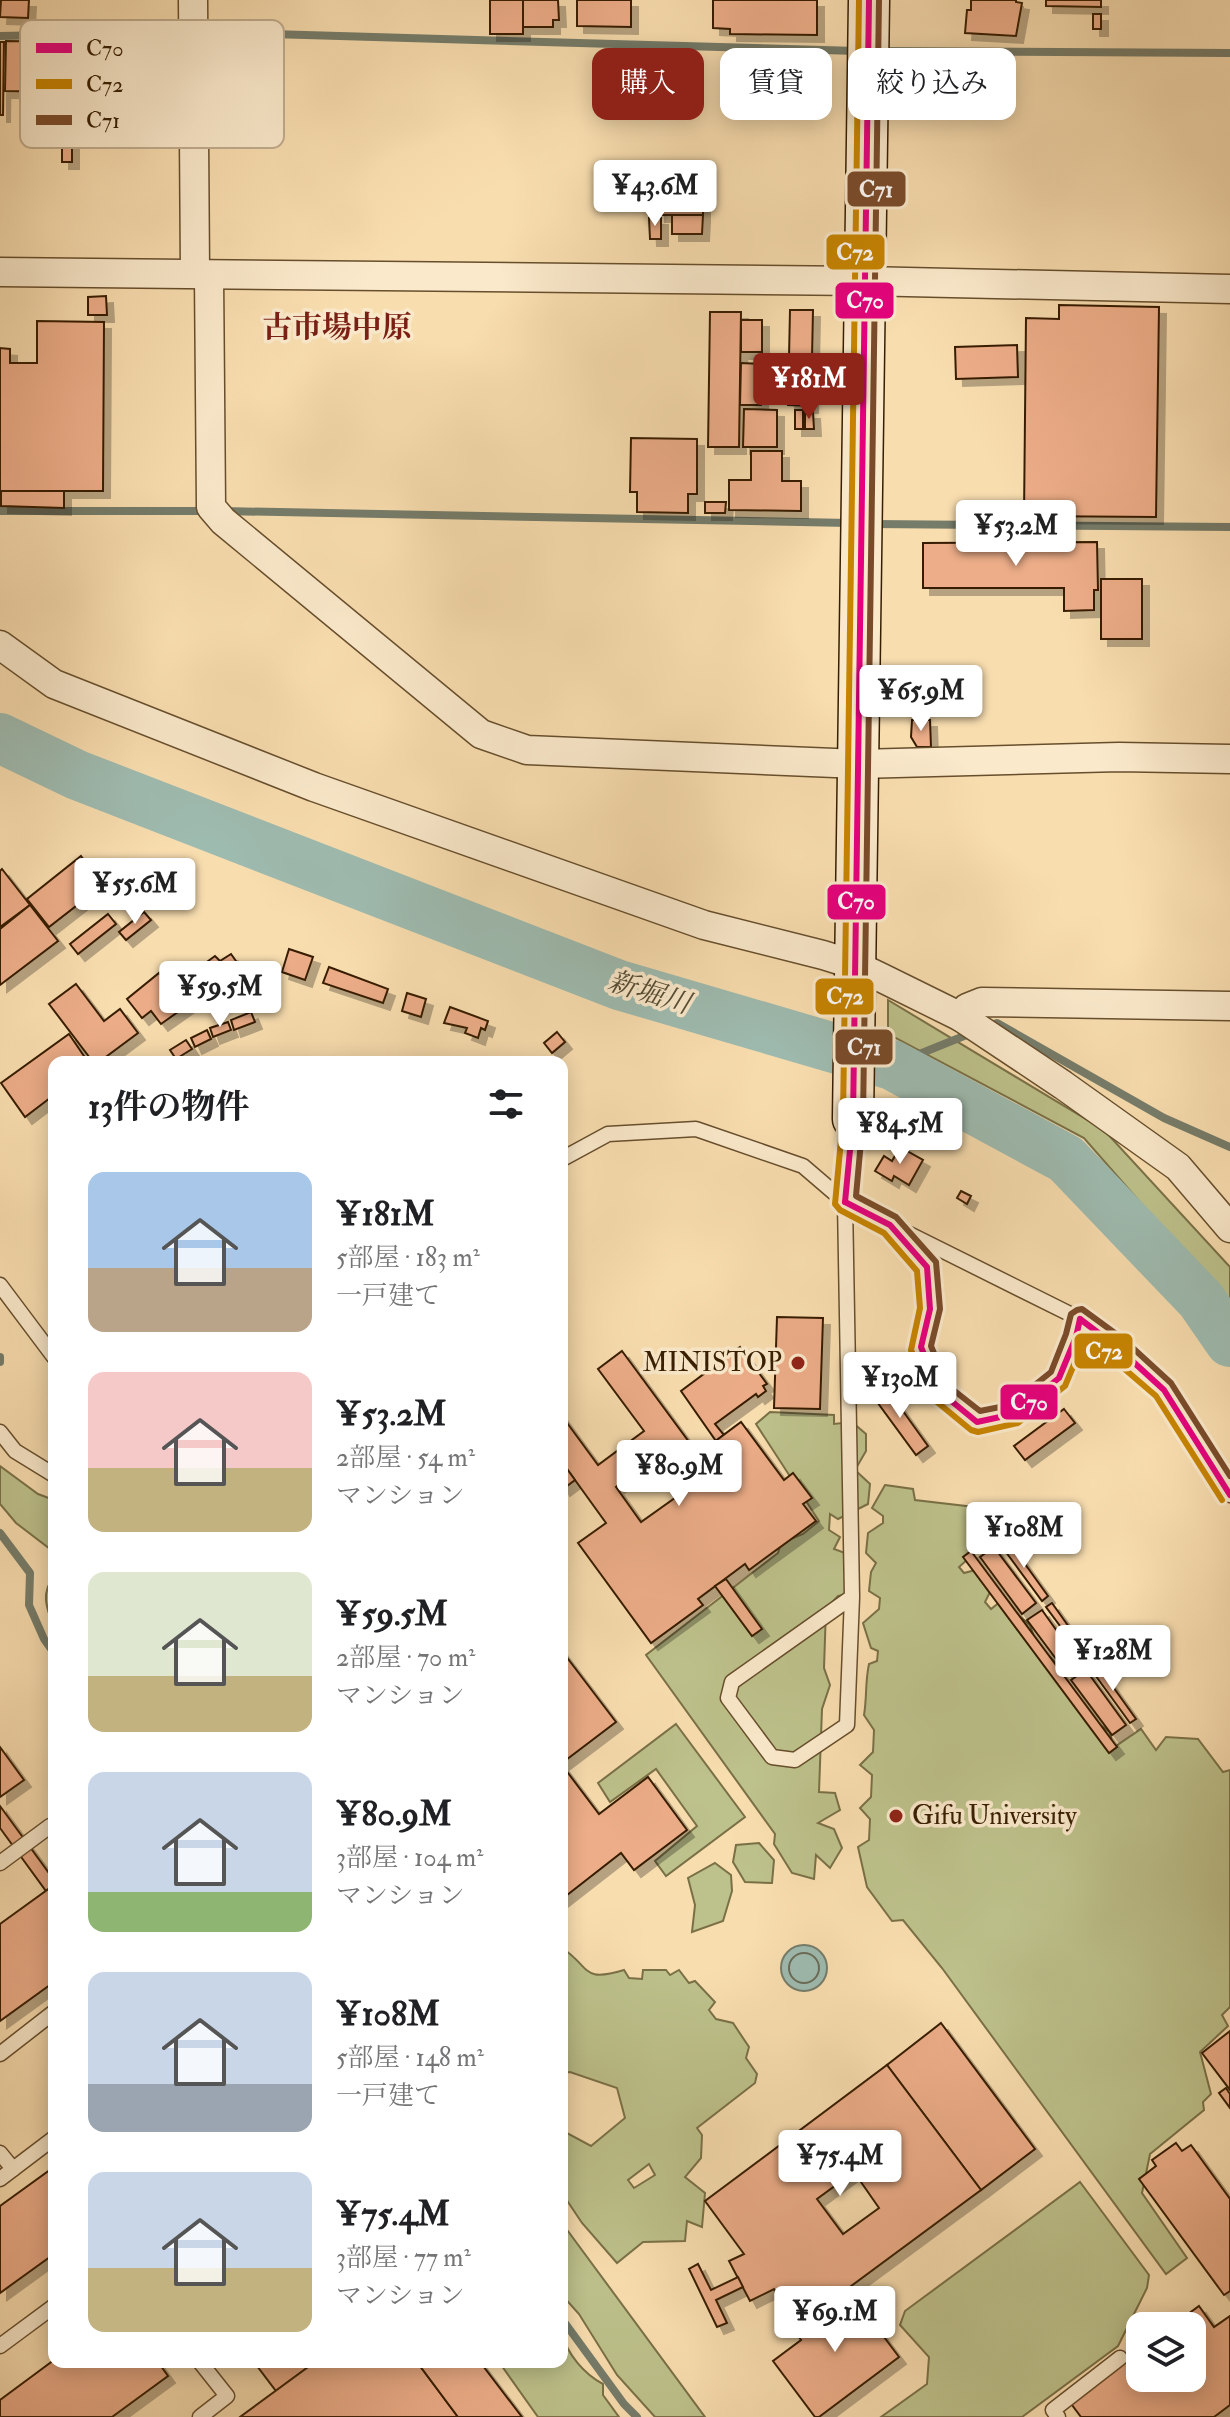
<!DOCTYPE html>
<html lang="ja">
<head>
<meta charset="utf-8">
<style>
	:root { --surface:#fff; --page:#f6f6f6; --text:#202124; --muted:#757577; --accent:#8f2418 }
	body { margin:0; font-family:"IM FELL Double Pica","Noto Serif JP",serif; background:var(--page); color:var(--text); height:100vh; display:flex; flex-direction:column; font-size:30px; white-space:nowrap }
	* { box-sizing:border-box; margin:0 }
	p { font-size:26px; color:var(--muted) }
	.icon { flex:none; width:44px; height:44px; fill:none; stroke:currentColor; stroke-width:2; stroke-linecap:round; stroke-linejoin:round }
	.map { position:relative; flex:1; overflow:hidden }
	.sheet { position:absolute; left:48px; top:1056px; width:520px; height:1312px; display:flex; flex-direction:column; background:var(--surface); border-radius:16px; box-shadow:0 4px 20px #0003 }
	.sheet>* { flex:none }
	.top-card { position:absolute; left:592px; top:48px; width:518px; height:72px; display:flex; gap:16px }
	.buttons { position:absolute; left:1126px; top:2312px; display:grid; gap:16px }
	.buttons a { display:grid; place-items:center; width:80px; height:80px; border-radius:16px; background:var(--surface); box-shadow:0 4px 20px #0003; font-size:40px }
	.price { position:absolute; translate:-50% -68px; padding:0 18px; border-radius:8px; background:#fff; color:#222; font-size:26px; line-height:52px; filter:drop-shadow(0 2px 4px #0008) }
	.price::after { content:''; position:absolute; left:50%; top:48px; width:24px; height:18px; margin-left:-12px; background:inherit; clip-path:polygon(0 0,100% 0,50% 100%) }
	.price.selected { background:var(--accent); color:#fff }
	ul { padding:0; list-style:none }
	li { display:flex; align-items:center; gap:24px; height:200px; padding:0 40px }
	li span { display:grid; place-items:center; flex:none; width:224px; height:160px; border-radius:16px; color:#555 }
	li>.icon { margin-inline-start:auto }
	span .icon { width:96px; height:96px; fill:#fffc; stroke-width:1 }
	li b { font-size:34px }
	h2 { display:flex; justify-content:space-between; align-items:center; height:96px; padding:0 40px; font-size:34px }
	.chip { padding:0 28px; border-radius:16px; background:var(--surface); box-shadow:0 4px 20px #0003; font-size:28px; line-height:72px }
	.chip.selected { background:var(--accent); color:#fff }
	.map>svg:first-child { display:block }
	.green { fill:#bdc18b; stroke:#7a7046; stroke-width:2; fill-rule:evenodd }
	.water { fill:#9ebbb0; stroke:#757c6a; stroke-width:2 }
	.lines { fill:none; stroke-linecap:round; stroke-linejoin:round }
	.shore { stroke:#6a6c58; stroke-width:2 }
	.stream { stroke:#757c6a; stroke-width:8 }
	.river { stroke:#9ebbb0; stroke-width:50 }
	.building { fill:#ecad88; stroke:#371e00; stroke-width:2; fill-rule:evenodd; filter:url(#shadow) }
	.lane-casing { stroke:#674e2c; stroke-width:17 }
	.street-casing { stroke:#674e2c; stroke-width:31 }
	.secondary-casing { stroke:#371e00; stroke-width:43 }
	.lane { stroke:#fae9cb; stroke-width:14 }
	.street { stroke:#fae9cb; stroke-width:28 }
	.secondary { stroke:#fae9cb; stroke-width:40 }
	.bus-1-casing { stroke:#fae9cb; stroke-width:12 }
	.bus-2-casing { stroke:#fae9cb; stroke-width:12 }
	.bus-3-casing { stroke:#fae9cb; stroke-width:12 }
	.bus-1 { stroke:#e5007d; stroke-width:6 }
	.bus-2 { stroke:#c78400; stroke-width:6 }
	.bus-3 { stroke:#7a4b2a; stroke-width:6 }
	.poi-dot { fill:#8f2418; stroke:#fae9cb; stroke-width:3 }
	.labels { text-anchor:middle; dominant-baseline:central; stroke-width:7; stroke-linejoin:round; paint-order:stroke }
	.poi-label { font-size:26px; fill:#371e00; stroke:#fae9cb; text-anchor:end }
	.water-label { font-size:28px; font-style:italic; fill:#564d35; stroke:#fae9cb }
	.quarter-label { font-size:30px; font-weight:bold; fill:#7a1f14; stroke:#fae9cb }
	.key { fill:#fae9cb; stroke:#c0ac8e; stroke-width:2 }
	.key-label { font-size:22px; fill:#371e00 }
	.line-badge { stroke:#fae9cb; stroke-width:3 }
	.badge-label { font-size:22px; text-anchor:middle; font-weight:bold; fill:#fff }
</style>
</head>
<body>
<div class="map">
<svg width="1230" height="2417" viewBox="0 0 1230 2417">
	<defs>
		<filter id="shadow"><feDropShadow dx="7" dy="7" stdDeviation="0" flood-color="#0004"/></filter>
	</defs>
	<rect width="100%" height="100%" fill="#f8ddaf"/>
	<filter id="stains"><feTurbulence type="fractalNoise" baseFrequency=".0025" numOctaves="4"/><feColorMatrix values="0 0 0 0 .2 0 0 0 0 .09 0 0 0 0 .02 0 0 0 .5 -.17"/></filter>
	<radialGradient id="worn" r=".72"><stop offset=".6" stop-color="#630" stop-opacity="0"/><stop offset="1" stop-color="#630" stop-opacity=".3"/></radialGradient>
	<!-- green -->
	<g class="green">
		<path d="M888,1000L1104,1130L1230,1267V1305L1084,1138L888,1034Z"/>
		<path d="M770,1412L834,1415V1424L852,1422L866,1434V1451L855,1470L870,1484L868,1504L838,1519L830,1514L829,1530L840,1537L834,1549L845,1553L857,1593L838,1596L826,1609L824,1668L830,1685L822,1709L819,1792L835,1793L840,1810L818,1823L834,1829L842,1848L830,1868L816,1855L814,1879L792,1873L774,1844L775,1834L646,1655L778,1553L781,1543L803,1534L819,1521L756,1424Z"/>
		<path d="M0,1466L38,1494L54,1500V1552L16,1523L0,1504Z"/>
		<path d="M885,1485L913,1489L915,1500L983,1508L999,1531L959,1567L964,1573L983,1568L994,1584L985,1602L991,1609L1001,1601L1030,1625L1036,1643L1058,1665L1068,1691L1082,1712L1110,1732L1113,1748L1141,1729L1156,1750L1166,1737L1198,1739L1223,1772L1230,1770V2007L1222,2015L1228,2026L1200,2052L1211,2094L1203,2102L1204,2110L1150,2154L1142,2193L1187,2258L1166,2274L942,1968L903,1920L892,1921L867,1887L858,1847L869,1840L870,1819L860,1808L871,1797L872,1775L860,1765L873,1752L874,1730L864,1715C867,1698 865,1682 869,1664L877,1661L878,1651L871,1648L863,1623L879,1609L880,1598L869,1591L871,1572L876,1563L866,1553L868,1533L883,1523V1516L872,1508Z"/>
		<path d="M54,1577V1628C47,1609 40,1593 54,1577Z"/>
		<path d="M676,1724L745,1817L666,1876L655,1861L697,1826L656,1769L610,1802L598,1783Z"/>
		<path d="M759,1843L774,1860L772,1883L745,1882L733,1862L736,1845Z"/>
		<path d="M715,1863L731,1875L732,1891L723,1921L692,1932L695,1905L688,1878Z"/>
		<path d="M562,1948C591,1967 581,1983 624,1970L629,1978L642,1979L643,1970H666L670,1975L679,1970L689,1983L695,1981L715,2002L709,2010L716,2019L733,2023L749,2047L746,2058L757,2074L755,2083L697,2128L702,2135L701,2158L685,2177L705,2193L702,2227L687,2221L685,2241L643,2242L617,2263L582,2223L562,2193V2139L567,2133L591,2146L625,2118L617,2088L570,2072L562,2073ZM649,2164L655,2175L634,2188L628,2180Z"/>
		<path d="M1080,2182L1149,2275L1147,2288L1118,2346L1022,2417H881L927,2384L929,2357L900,2325L905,2311Z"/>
		<path d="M562,2223L705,2417H655L617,2375L579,2314L562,2295Z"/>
		<path d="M562,2333C567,2354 584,2374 603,2384V2395L619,2417H538L499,2362H562Z"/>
	</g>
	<!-- water -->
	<circle class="water" cx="804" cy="1968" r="23"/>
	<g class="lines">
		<!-- shore -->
		<circle class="shore" cx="804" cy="1968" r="15"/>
		<!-- stream -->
		<g class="stream">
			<path d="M0,36L200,32L857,51"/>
			<path d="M879,51L1230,53"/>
			<path d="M0,511H209"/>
			<path d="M223,511L849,523"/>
			<path d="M871,524L1230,527"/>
			<path d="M987,1027L997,1023L1164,1118L1230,1147"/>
			<path d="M892,1065L974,1032"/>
			<path d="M0,1357V1362"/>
			<path d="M0,1533L30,1573L29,1605L44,1639L54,1653"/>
			<path d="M562,2319L624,2404L637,2417"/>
		</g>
		<!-- river -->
		<path class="river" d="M0,738L77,775L619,985L892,1065L1066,1159L1201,1300L1230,1342"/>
	</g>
	<!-- building -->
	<g class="building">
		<path d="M1,0H29L28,18L0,17Z"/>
		<rect x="490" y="0" width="33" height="34"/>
		<path d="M523,0H558L559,20H553V27H523Z"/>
		<path d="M577,0H631V27L577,26Z"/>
		<path d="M713,0H817V35L730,34V29L713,28Z"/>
		<path d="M971,0H1016V2L1022,3L1016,36L965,33L967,10H971Z"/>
		<path d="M1046,0H1101V7L1046,6Z"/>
		<rect x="1093" y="14" width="8" height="15"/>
		<path d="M6,41L77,42L76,78H64V92L5,91Z"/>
		<path d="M0,42H4L3,115H0Z"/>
		<rect x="62" y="138" width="10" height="24"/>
		<rect x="658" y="179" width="45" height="36"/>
		<path d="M672,215H703L702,234H672Z"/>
		<path d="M649,218H661V239H650Z"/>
		<path d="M106,296L107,315H88V297Z"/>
		<path d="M1059,305L1159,307L1156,517L1024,516L1026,318L1059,319Z"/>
		<path d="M790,310H813L811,406L788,405Z"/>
		<path d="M710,312H741L739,447H708Z"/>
		<rect x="741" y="320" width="21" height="32"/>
		<path d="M37,321L104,322L103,491H0V348L10,349V363H37Z"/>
		<path d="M1017,345L1018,377L956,379L955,347Z"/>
		<path d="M741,363L762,364L761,405H740Z"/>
		<path d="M744,409L777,410V447H743Z"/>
		<rect x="795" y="410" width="8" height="19"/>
		<path d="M805,412H813L814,429H805Z"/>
		<path d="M631,438L697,439V494H688V513L637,512V492H630Z"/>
		<path d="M751,451H782V481H801V511L729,510V480H751Z"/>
		<path d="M1,491H64V508L1,506Z"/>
		<path d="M705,502H726L725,513H705Z"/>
		<path d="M1097,542L1098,590H1094V610L1064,611V588H923V543Z"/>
		<rect x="1101" y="579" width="41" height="60"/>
		<path d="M912,720H930L931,747H917L911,737Z"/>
		<path d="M81,856L103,885L49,927L27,899Z"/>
		<path d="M2,869L30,905L0,927V871Z"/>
		<path d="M30,905L58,941L0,985V929Z"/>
		<path d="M144,912L151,920L126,940L119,932Z"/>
		<path d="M108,914L116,924L78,954L70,944Z"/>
		<path d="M289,949L313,957L305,980L282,972Z"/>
		<path d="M231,954L246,975L206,1004L199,997L161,1024L151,1011L142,1018L127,999L159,973L167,982L185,969L189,975L215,956L220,961Z"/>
		<path d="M329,967L388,989L383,1003L323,983Z"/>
		<path d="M76,984L104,1021L120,1009L138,1033L99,1062H93L49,1004Z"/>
		<path d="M407,993L426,999L421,1017L402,1011Z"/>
		<path d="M450,1007L488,1021L485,1030L481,1028L478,1038L465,1033L467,1028L444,1023Z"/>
		<path d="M251,1012L255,1022L234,1030L231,1020Z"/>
		<path d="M228,1022L231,1030L213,1037L210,1028Z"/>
		<path d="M207,1030L211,1039L195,1047L191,1038Z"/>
		<path d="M557,1032L565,1042L552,1053L544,1043Z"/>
		<path d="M69,1034L88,1062H54V1082L51,1081L50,1098L25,1117L1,1083Z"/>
		<path d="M186,1040L192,1049L176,1059L170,1050Z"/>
		<path d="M900,1147L923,1160L909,1185L894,1176L892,1181L875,1171L884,1156L892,1161Z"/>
		<path d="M961,1191L971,1196L967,1204L957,1198Z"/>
		<path d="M777,1317L823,1318L820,1409L774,1408Z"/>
		<path d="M740,1347L767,1384L763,1386L766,1391L758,1397L756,1394L715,1424L724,1435L716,1441L681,1391Z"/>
		<path d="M622,1351L698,1454L741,1422L784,1480L793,1473L812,1498L803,1504L816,1521L749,1570L745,1564L698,1599L703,1605L651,1643L578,1543L606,1523L562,1462V1416L598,1465L644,1431L598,1369ZM661,1455L686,1490L641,1522L616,1487Z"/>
		<path d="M885,1386L928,1446L916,1455L872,1395Z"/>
		<path d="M1064,1409L1075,1423L1025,1460L1014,1446Z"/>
		<path d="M562,1462L575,1480L563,1489L562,1487Z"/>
		<path d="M1007,1539L1048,1596L1042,1601L1000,1544Z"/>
		<path d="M994,1547L1036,1603L1022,1614L980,1557Z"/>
		<path d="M971,1551L1117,1747L1109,1753L963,1557Z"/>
		<path d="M726,1579L762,1629L752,1636L715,1586Z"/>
		<path d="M1052,1603L1091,1658L1086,1661L1046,1607Z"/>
		<path d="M1042,1610L1081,1665L1068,1675L1027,1620Z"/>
		<path d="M562,1651L616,1722L562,1763Z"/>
		<path d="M1096,1663L1136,1719L1130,1723L1090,1668Z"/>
		<path d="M1086,1670L1126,1725L1112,1735L1071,1680Z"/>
		<path d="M0,1747L24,1780L0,1797Z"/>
		<path d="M562,1765L599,1814L648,1777L687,1830L634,1870L621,1853L562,1899Z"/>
		<path d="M0,1806L54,1880V1885L46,1891L0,1828Z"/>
		<path d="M54,1885V1982L0,2021V1924Z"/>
		<path d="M941,2023L1035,2149L981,2190L887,2065Z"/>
		<path d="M1230,2031V2090L1202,2053Z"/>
		<path d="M887,2065L981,2190L793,2329L774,2289L750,2301L729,2261L744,2254L705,2201ZM854,2172L879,2208L843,2234L817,2199Z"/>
		<path d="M1226,2088L1230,2094V2108L1219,2093Z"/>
		<path d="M1176,2143L1182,2151L1191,2145L1230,2199V2291L1224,2295L1139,2179L1156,2166L1152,2160Z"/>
		<path d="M54,2167V2254L0,2293V2206Z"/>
		<path d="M698,2264L711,2290L738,2277L743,2287L716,2300L727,2323L717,2327L689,2269Z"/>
		<path d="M848,2289L899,2357L819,2417H815L773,2361L801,2340L793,2329Z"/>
		<path d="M1199,2306L1214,2327L1230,2316V2405L1214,2417H1081L1069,2401L1140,2349V2378H1192V2326H1172Z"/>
		<path d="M54,2360V2362H158L168,2376L112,2417H0V2400Z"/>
		<path d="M254,2362H315L276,2391Z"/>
		<path d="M315,2362H417L458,2417H240Z"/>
		<path d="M417,2362H480L522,2417H458Z"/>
	</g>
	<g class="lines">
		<!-- lane casing -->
		<g class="lane-casing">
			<g id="lane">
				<path d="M562,1159L608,1134L696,1129L803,1166L845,1202L1080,1319L1117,1347L1164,1390L1230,1495"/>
				<path d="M896,1231L927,1267L930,1309L921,1347L939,1391L977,1422L1014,1414L1059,1378L1076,1337L1080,1319"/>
				<path d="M0,1285L54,1357"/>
				<path d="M0,1432L15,1451L54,1475"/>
				<path d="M852,1597L732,1682L728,1698L772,1757L795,1760L847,1725L852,1597L845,1202L853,1120"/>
				<path d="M0,1863L50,1826"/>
				<path d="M0,2054L54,2012"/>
				<path d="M0,2153L13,2169"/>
				<path d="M0,2179L54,2138"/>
				<path d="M0,2346L54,2306"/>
				<path d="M200,2417L227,2396L200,2362"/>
				<path d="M1058,2417L1053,2410L1120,2358"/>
			</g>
		</g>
		<!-- street casing -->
		<g class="street-casing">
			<g id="street">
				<path d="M193,0L195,273"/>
				<path d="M0,272L863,281L1230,289"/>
				<path d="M209,276L211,507L223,521L481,734L527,750L859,764L1119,757L1230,759"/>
				<path d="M0,645L54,684L314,787L704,925L823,955L855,965L882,978L961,1017L1063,1085L1178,1167L1230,1228"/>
				<path d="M961,1017L967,1008L982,1002L1230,1006"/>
			</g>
		</g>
		<!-- secondary casing -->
		<g class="secondary-casing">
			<path id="secondary" d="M853,1119L869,0"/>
		</g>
		<!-- lane -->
		<use href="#lane" class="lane"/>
		<!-- street -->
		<use href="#street" class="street"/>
		<!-- secondary -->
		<use href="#secondary" class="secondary"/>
		<!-- bus-1 casing -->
		<g class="bus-1-casing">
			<g id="bus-1">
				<path d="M845,1202L853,1119L869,0"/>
				<path d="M845,1202L890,1225L927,1267L930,1309L921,1347L939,1391L977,1422L1014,1414L1059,1378L1076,1337L1080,1319"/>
				<path d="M1080,1319L1117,1347L1164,1390L1230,1495"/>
			</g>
		</g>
		<!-- bus-2 casing -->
		<g class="bus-2-casing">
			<path id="bus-2" d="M859,0L843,1118L835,1204L840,1210L884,1233L917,1271L920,1308L911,1350L931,1397L971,1430L978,1432L1018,1423L1065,1386L1086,1336L1156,1396L1222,1500"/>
		</g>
		<!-- bus-3 casing -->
		<g class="bus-3-casing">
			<path id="bus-3" d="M879,0L863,1119L856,1196L896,1217L936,1262L940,1309L931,1346L947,1385L980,1411L1010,1405L1051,1372L1066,1334L1071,1314L1077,1310L1082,1309L1123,1339L1171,1383L1230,1476"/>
		</g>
		<!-- bus-1 -->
		<use href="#bus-1" class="bus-1"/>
		<!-- bus-2 -->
		<use href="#bus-2" class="bus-2"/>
		<!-- bus-3 -->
		<use href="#bus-3" class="bus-3"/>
	</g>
	<!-- markers -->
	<g class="poi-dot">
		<circle cx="798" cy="1363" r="8"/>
		<circle cx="896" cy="1816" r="8"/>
	</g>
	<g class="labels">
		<!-- poi labels -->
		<g class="poi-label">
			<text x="782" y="1363">MINISTOP</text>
			<text x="912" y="1816" text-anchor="start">Gifu University</text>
		</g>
		<!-- water labels -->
		<g class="water-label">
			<text transform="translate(649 993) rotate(17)">新堀川</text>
		</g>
		<!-- quarter labels -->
		<g class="quarter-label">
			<text x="337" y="327">古市場中原</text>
		</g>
	</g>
	<!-- legend -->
	<rect x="20" y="20" width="264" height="128" rx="12" class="key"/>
	<rect x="36" y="43" width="36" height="10" fill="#e5007d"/>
	<rect x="36" y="79" width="36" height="10" fill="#c78400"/>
	<rect x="36" y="115" width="36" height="10" fill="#7a4b2a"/>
	<g class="key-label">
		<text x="86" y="56">C70</text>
		<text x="86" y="92">C72</text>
		<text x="86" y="128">C71</text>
	</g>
	<g class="line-badge">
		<rect x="846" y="170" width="61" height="38" rx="8" fill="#7a4b2a"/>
		<rect x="825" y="233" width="61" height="38" rx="8" fill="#c78400"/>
		<rect x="834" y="281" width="61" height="39" rx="8" fill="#e5007d"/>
		<rect x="826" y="883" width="61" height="38" rx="8" fill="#e5007d"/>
		<rect x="814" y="977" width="61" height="39" rx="8" fill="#c78400"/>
		<rect x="834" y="1028" width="60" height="38" rx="8" fill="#7a4b2a"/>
		<rect x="1073" y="1332" width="61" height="38" rx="8" fill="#c78400"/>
		<rect x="999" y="1383" width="60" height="38" rx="8" fill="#e5007d"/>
	</g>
	<g class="badge-label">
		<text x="876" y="197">C71</text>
		<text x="855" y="260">C72</text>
		<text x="865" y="308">C70</text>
		<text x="856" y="909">C70</text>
		<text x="845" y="1004">C72</text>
		<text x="864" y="1055">C71</text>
		<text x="1104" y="1359">C72</text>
		<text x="1029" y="1410">C70</text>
	</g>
	<rect width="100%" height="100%" filter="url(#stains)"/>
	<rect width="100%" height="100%" fill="url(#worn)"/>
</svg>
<div class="buttons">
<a><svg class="icon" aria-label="layers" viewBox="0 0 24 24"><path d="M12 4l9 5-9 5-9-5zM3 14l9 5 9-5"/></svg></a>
</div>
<b class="price" style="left:655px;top:228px">¥43.6M</b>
<b class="price selected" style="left:809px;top:421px">¥181M</b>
<b class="price" style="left:1016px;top:568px">¥53.2M</b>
<b class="price" style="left:921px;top:733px">¥65.9M</b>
<b class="price" style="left:135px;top:926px">¥55.6M</b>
<b class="price" style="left:220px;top:1029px">¥59.5M</b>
<b class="price" style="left:900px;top:1166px">¥84.5M</b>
<b class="price" style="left:900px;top:1420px">¥130M</b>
<b class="price" style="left:679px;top:1508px">¥80.9M</b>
<b class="price" style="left:1024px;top:1570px">¥108M</b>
<b class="price" style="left:1113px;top:1693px">¥128M</b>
<b class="price" style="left:840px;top:2198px">¥75.4M</b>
<b class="price" style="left:835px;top:2354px">¥69.1M</b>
<div class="top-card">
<a class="chip selected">購入</a>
<a class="chip">賃貸</a>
<a class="chip">絞り込み</a>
</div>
<section class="sheet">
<h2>13件の物件<svg class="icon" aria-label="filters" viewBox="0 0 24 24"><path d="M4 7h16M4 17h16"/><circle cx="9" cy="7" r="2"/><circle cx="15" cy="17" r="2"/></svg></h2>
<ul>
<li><span style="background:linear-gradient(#a9c7e8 60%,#b9a48a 0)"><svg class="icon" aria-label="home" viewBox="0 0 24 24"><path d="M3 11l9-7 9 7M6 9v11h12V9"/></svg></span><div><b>¥181M</b><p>5部屋 · 183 m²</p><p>一戸建て</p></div></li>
<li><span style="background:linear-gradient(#f6c9c9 60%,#c2b280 0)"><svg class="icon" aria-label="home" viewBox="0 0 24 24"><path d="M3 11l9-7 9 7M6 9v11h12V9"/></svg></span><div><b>¥53.2M</b><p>2部屋 · 54 m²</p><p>マンション</p></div></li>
<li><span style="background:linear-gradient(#dfe7d0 65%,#c2b280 0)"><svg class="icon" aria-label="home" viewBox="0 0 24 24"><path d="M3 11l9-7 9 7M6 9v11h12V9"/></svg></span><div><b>¥59.5M</b><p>2部屋 · 70 m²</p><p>マンション</p></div></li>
<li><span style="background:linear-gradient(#c9d6e8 75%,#8fb573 0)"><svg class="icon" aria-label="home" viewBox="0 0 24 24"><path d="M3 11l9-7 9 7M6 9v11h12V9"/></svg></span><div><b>¥80.9M</b><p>3部屋 · 104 m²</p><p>マンション</p></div></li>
<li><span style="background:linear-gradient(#c9d6e8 70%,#9aa5b1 0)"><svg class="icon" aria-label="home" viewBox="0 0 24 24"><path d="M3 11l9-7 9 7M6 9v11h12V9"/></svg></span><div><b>¥108M</b><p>5部屋 · 148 m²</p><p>一戸建て</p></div></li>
<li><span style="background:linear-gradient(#c9d6e8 60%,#c2b280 0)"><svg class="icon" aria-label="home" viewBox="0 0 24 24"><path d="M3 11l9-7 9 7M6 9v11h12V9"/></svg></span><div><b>¥75.4M</b><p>3部屋 · 77 m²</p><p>マンション</p></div></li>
</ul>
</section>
</div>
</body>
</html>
